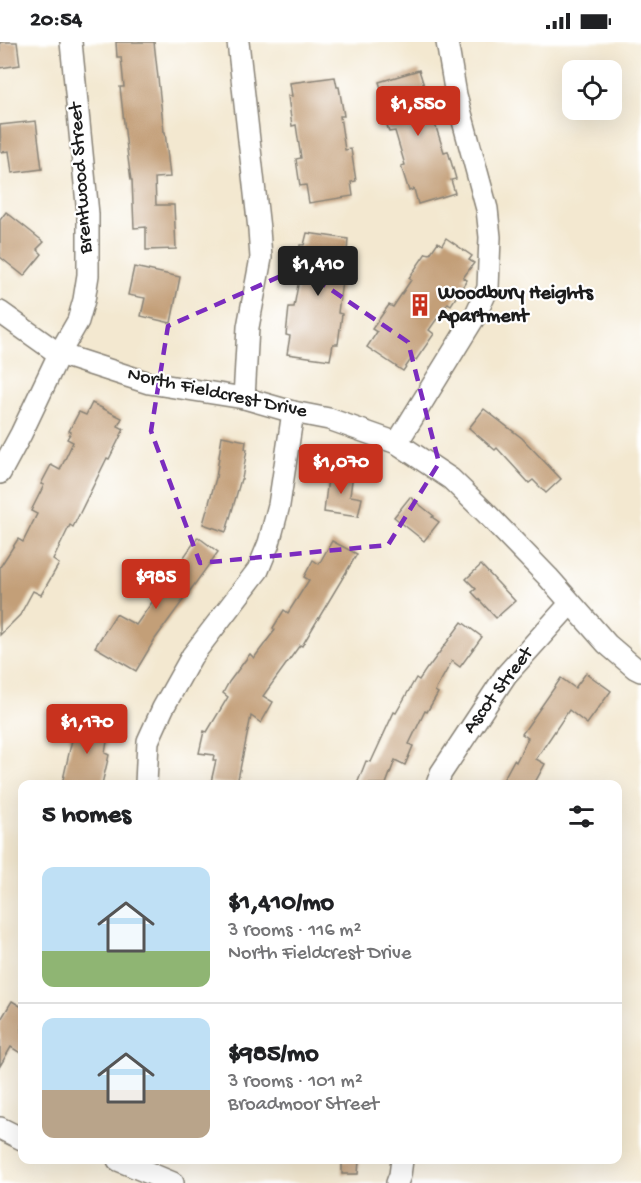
<!DOCTYPE html>
<html lang="en">
<head>
<meta charset="utf-8">
<style>
	:root { --surface:#fff; --page:#f6f6f6; --text:#202124; --muted:#757577; --line:#e0e0e0; --accent:#c8321e }
	body { margin:0; font-family:"Gochi Hand",sans-serif; background:var(--page); color:var(--text); height:100vh; display:flex; flex-direction:column; font-size:22px; white-space:nowrap }
	* { box-sizing:border-box; margin:0 }
	p { font-size:20px; color:var(--muted) }
	.icon { flex:none; width:33px; height:33px; fill:none; stroke:currentColor; stroke-width:2; stroke-linecap:round; stroke-linejoin:round }
	.map { position:relative; flex:1; overflow:hidden }
	.sheet { position:absolute; left:18px; top:738px; width:604px; height:384px; display:flex; flex-direction:column; background:var(--surface); border-radius:12px; box-shadow:0 6px 24px #0002 }
	.sheet>* { flex:none }
	.buttons { position:absolute; left:562px; top:18px; display:grid; gap:12px }
	.buttons a { display:grid; place-items:center; width:60px; height:60px; border-radius:12px; background:var(--surface); box-shadow:0 6px 24px #0002; font-size:30px }
	.price { position:absolute; translate:-50% -51px; padding:0 14px; border-radius:6px; background:var(--accent); color:#fff; font-size:20px; line-height:39px; filter:drop-shadow(0 2px 3px #0008) }
	.price::after { content:''; position:absolute; left:50%; top:36px; width:18px; height:14px; margin-left:-9px; background:inherit; clip-path:polygon(0 0,100% 0,50% 100%) }
	.price.current { background:#222; color:#fff }
	ul { padding:0; list-style:none }
	li { display:flex; align-items:center; gap:18px; height:150px; padding:0 24px }
	li+li { border-top:2px solid var(--line) }
	li span { display:grid; place-items:center; flex:none; width:168px; height:120px; border-radius:12px; color:#555 }
	li>.icon { margin-inline-start:auto }
	span .icon { width:72px; height:72px; fill:#fffc; stroke-width:1 }
	li b { font-size:26px }
	h2 { display:flex; justify-content:space-between; align-items:center; height:72px; padding:0 24px; font-size:26px }
	.status { display:flex; justify-content:space-between; align-items:center; height:42px; padding:0 30px; background:var(--surface); direction:ltr }
	.status svg { height:16px; fill:currentColor }
	.map>svg:first-child { display:block }
	.building { fill:#c39f78 }
	.lines { fill:none; stroke-linecap:round; stroke-linejoin:round }
	.minor-casing { stroke:#888276; stroke-width:24 }
	.minor { stroke:#fff; stroke-width:21 }
	.marked { fill:none; stroke:#7b2cbf; stroke-width:4.5; stroke-dasharray:12 8; stroke-linejoin:round }
	.labels { text-anchor:middle; dominant-baseline:central; stroke-width:4.5; stroke-linejoin:round; paint-order:stroke }
	.street-label { font-size:20px; fill:#1c1c1c; stroke:#fff }
	.poi-label { font-size:20px; font-weight:bold; fill:#1c1c1c; stroke:#fff; text-anchor:start }
</style>
</head>
<body>
<div class="status"><b>20:54</b><svg viewBox="0 0 49 12"><path d="M0 12V9h3v3zM5 12V6h3v6zM10 12V3h3v9zM15 12V0h3v12zM26 1h20v11H26zM47 4h2v5h-2z"/></svg></div>
<div class="map">
<svg width="641" height="1141" viewBox="0 0 641 1141">
	<rect width="100%" height="100%" fill="#fff"/>
	<filter id="ink" filterUnits="userSpaceOnUse"><feTurbulence type="fractalNoise" baseFrequency=".0167" numOctaves="2"/><feDisplacementMap in="SourceGraphic" scale="12" xChannelSelector="R" yChannelSelector="G"/><feConvolveMatrix kernelMatrix="1 2 1 2 8 2 1 2 1" color-interpolation-filters="sRGB"/></filter>
	<filter id="wash" filterUnits="userSpaceOnUse"><feTurbulence type="fractalNoise" baseFrequency=".008" numOctaves="4" result="noise"/><feDisplacementMap in="SourceGraphic" scale="24" xChannelSelector="R" yChannelSelector="G"/><feGaussianBlur stdDeviation="1.35" result="paint"/><feColorMatrix in="noise" values="0 0 0 0 0 0 0 0 0 0 0 0 0 0 0 0 0 1.4 0 .05"/><feComposite in="paint" operator="in"/></filter>
	<g filter="url(#wash)">
		<rect width="100%" height="100%" fill="#f3e8d0"/>
		<g id="blocks">
			<!-- building -->
			<g class="building">
				<path d="M0,0H17L20,23L0,26Z"/>
				<path d="M116,0H154L164,90H165L170,135L155,136L156,163H174L176,207L146,208V185L134,186L132,138H131L128,116L120,45H124L121,15H117Z"/>
				<path d="M419,28L426,50L430,49L438,78L434,79L444,110L448,109L456,137L451,138L455,151L418,162L414,147L409,149L401,124L405,123L395,89L389,90L381,64L386,62L379,40Z"/>
				<path d="M335,35L337,45H339L344,74H340L345,108L351,107L356,139L351,140L353,154L309,161L306,143L300,144L296,117L301,116L296,83L292,84L288,54H292L290,41Z"/>
				<path d="M36,79L42,127L12,131L9,109L1,110L0,83Z"/>
				<path d="M6,170L44,200L37,207L42,212L24,234L0,215V178Z"/>
				<path d="M307,191L348,197L347,210L351,211L346,240L342,239L338,271L342,272L338,302H333L330,318L287,312L290,294L286,293L289,265H294L300,232L296,230L300,203H304Z"/>
				<path d="M446,196L472,214L469,218L474,221L463,236L467,238L451,263L448,261L429,288L434,292L416,318L412,316L403,329L367,305L377,290L372,287L389,263L393,265L411,238L409,236L426,211L430,212L438,200L442,203Z"/>
				<path d="M134,225L180,235L171,281L141,274L145,256L128,253Z"/>
				<path d="M92,361L122,376L118,384L124,387L109,417L107,416L73,485L70,483L53,518L59,522L41,553L33,549L20,573L0,593V525L18,497L23,500L37,472L31,469L44,443L41,442L51,423L60,428L73,400L67,397L71,390L69,389L79,370L86,373Z"/>
				<path d="M484,367L522,396L561,437L546,451L533,438L529,441L497,406L495,408L469,386Z"/>
				<path d="M222,394L246,399L245,407H247L242,437H241L226,490L203,482L216,436Z"/>
				<path d="M329,428L353,431L350,454L362,456L358,475L324,470Z"/>
				<path d="M410,455L434,474L432,475L439,480L424,499L394,475Z"/>
				<path d="M198,495L218,510L155,597L136,629L95,605L116,572L136,583Z"/>
				<path d="M332,499L357,512L302,604L300,603L263,654L273,660L261,681L251,674L237,742H224L211,740L216,718H213L214,713L199,711L204,689L207,690L228,655L223,651L229,640L250,612L254,616L275,588L273,586L284,568L288,571L309,538L304,535L313,518L319,522Z"/>
				<path d="M481,523L515,559L496,576L472,550L476,547L466,537Z"/>
				<path d="M462,580L482,595L460,625L452,619L435,649L438,651L427,670L425,669L409,702L413,704L405,723L395,718L386,742H357L366,719L371,720L394,670L396,671L416,636L419,638L427,626H428Z"/>
				<path d="M586,631L611,649L587,682L569,668L536,717L545,722L534,742H501L514,718L516,720L528,696L522,692L561,636L575,646Z"/>
				<path d="M73,680L109,688L105,711L109,713L102,742H62L72,698L69,697Z"/>
				<path d="M12,959L22,965V1012L11,1005L0,1024V979Z"/>
				<path d="M342,1118H359L358,1132H342Z"/>
			</g>
		</g>
	</g>
	<g filter="url(#ink)">
		<use href="#blocks" fill-opacity="0" stroke="#888276" stroke-width="1.5"/>
		<g class="lines">
			<!-- minor casing -->
			<g class="minor-casing">
				<g id="minor">
					<path d="M238,0L259,187L261,216L248,285L244,356"/>
					<path d="M0,270L59,312L149,341L244,356L293,370L329,377L397,401L451,437L486,471L548,535L607,602L635,626L641,629"/>
					<path d="M397,401L474,276L488,246L490,195L487,167L456,53L447,0"/>
					<path d="M0,431L21,392L59,312L78,279L84,258L88,233V172L71,0"/>
					<path d="M146,742L148,699L163,666L192,614L258,528L269,501L279,463L293,370"/>
					<path d="M437,742L441,731L506,633L570,562"/>
					<path d="M0,1086L22,1097"/>
					<path d="M118,1118L173,1141"/>
					<path d="M397,1141L400,1133L402,1118"/>
				</g>
			</g>
			<!-- minor -->
			<use href="#minor" class="minor"/>
		</g>
	</g>
	<!-- marked area -->
	<path class="marked" d="M299,226L408,300L439,421L388,503L200,521L151,389L168,284Z"/>
	<!-- icons -->
	<defs>
		<g id="building-bare" transform="scale(1.8)"><path d="M-4-6H4V6H1V3H-1V6H-4ZM-2.5-4.3h1.7v1.8h-1.7ZM.8-4.3h1.7v1.8H.8ZM-2.5-1h1.7V.8h-1.7ZM.8-1h1.7V.8H.8Z" fill="#c8321e" stroke="#fff" stroke-width="2.5" paint-order="stroke"/></g>
	</defs>
	<g fill-rule="evenodd">
		<use href="#building-bare" x="420" y="263"/>
	</g>
	<g class="labels">
		<!-- street labels -->
		<g class="street-label">
			<text transform="translate(82 136) rotate(-94)">Brentwood Street</text>
			<text transform="translate(217 352) rotate(12)">North Fieldcrest Drive</text>
			<text transform="translate(499 649) rotate(-53)">Ascot Street</text>
		</g>
		<!-- poi labels -->
		<g class="poi-label">
			<text x="438" y="252">Woodbury Heights<tspan x="438" dy="23">Apartment</tspan></text>
		</g>
	</g>
</svg>
<div class="buttons">
<a><svg class="icon" aria-label="locate" viewBox="0 0 24 24"><circle cx="12" cy="12" r="6"/><path d="M12 2v4M12 18v4M2 12h4M18 12h4"/></svg></a>
</div>
<b class="price" style="left:418px;top:95px">$1,550</b>
<b class="price current" style="left:318px;top:255px">$1,410</b>
<b class="price" style="left:341px;top:453px">$1,070</b>
<b class="price" style="left:156px;top:568px">$985</b>
<b class="price" style="left:87px;top:713px">$1,170</b>
<section class="sheet">
<h2>5 homes<svg class="icon" aria-label="filters" viewBox="0 0 24 24"><path d="M4 7h16M4 17h16"/><circle cx="9" cy="7" r="2"/><circle cx="15" cy="17" r="2"/></svg></h2>
<ul>
<li><span style="background:linear-gradient(#bfe0f5 70%,#8fb573 0)"><svg class="icon" aria-label="home" viewBox="0 0 24 24"><path d="M3 11l9-7 9 7M6 9v11h12V9"/></svg></span><div><b>$1,410/mo</b><p>3 rooms · 116 m²</p><p>North Fieldcrest Drive</p></div></li>
<li><span style="background:linear-gradient(#bfe0f5 60%,#b9a48a 0)"><svg class="icon" aria-label="home" viewBox="0 0 24 24"><path d="M3 11l9-7 9 7M6 9v11h12V9"/></svg></span><div><b>$985/mo</b><p>3 rooms · 101 m²</p><p>Broadmoor Street</p></div></li>
</ul>
</section>
</div>
</body>
</html>
